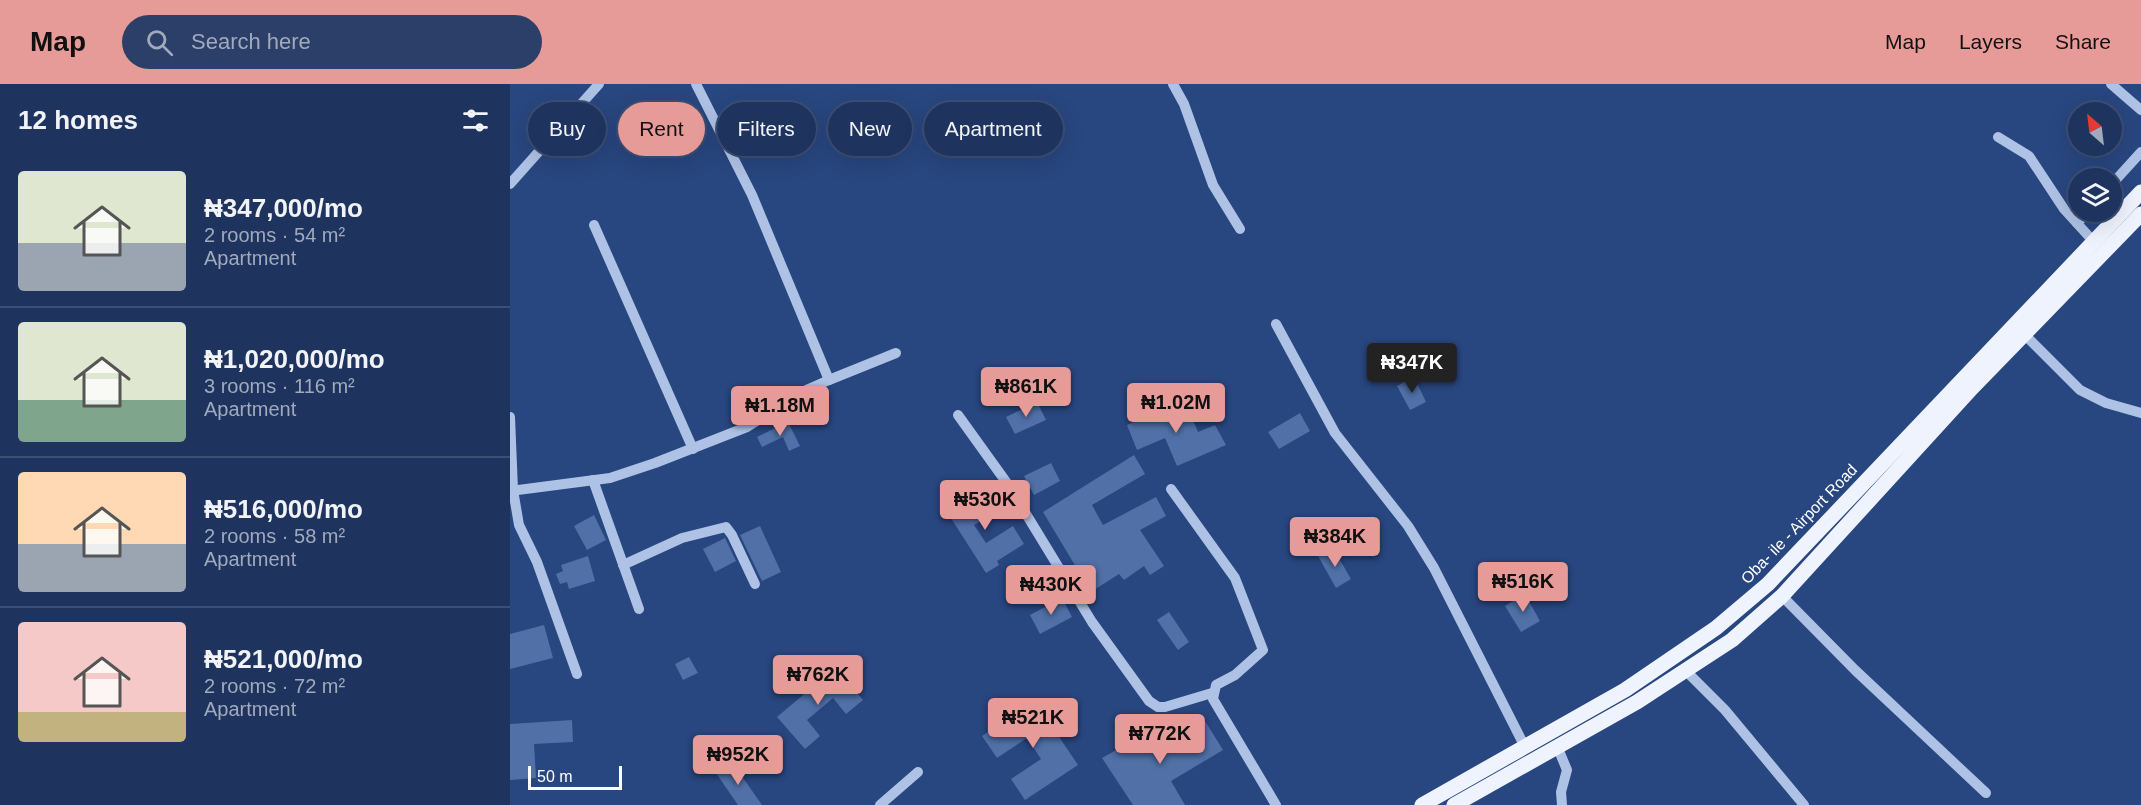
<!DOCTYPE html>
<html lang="en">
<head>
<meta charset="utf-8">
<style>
	:root { --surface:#1e345f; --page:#2b3f68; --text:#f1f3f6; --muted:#a1aabd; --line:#3c4f74; --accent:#e69b98 }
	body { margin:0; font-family:Arial,sans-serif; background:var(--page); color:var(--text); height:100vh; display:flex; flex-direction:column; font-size:22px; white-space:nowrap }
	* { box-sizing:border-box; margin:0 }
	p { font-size:20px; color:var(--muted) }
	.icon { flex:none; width:33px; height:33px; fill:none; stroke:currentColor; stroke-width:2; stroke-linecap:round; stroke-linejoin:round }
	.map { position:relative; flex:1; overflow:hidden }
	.side { display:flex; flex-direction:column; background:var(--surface); width:510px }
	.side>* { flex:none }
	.hud { position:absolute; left:18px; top:18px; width:570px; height:54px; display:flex; gap:12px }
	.needle { width:39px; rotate:332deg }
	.tools { position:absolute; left:1558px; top:18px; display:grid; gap:12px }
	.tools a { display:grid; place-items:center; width:54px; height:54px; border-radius:50%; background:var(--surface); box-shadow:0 6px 24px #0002,0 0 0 2px var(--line); font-size:30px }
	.scale { position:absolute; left:18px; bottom:15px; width:94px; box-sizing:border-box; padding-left:6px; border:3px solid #fff; border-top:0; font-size:16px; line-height:21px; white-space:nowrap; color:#fff; -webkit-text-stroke:4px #28467f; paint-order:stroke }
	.price { position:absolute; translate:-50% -51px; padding:0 14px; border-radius:6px; background:var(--accent); color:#111; font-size:20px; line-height:39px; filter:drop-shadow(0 2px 3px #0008) }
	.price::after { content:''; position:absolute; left:50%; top:36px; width:18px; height:14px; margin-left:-9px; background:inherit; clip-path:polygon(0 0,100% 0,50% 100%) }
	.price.on { background:#222; color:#fff }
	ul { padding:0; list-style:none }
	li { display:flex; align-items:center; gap:18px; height:150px; padding:0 18px }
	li+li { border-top:2px solid var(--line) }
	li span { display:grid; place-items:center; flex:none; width:168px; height:120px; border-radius:6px; color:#555 }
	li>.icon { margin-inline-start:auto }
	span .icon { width:72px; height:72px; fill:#fffc; stroke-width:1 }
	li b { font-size:26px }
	h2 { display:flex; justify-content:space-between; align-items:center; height:72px; padding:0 18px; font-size:26px }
	.chip { padding:0 21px; border-radius:27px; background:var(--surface); box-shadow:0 6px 24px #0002,0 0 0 2px var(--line); font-size:21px; line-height:54px }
	.chip.on { background:var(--accent); color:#111 }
	header { display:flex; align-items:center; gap:36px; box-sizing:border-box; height:84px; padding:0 30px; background:var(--accent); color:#111 }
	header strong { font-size:28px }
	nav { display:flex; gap:33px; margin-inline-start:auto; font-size:21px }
	.search { width:420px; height:54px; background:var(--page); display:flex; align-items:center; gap:15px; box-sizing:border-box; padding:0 21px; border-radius:33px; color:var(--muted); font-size:22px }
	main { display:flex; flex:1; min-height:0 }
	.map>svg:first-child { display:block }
	.building { fill:#5070a7 }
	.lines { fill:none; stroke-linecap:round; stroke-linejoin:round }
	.minor { stroke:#aec2e5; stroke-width:10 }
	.major { stroke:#eff3fd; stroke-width:15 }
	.labels { text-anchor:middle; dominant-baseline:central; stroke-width:4.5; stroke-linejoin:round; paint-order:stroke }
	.street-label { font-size:16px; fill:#fff; stroke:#28467f }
</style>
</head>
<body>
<header>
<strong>Map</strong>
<div class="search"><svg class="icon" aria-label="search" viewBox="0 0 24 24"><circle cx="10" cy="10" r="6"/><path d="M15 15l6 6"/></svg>Search here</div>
<nav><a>Map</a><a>Layers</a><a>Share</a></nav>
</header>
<main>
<section class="side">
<h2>12 homes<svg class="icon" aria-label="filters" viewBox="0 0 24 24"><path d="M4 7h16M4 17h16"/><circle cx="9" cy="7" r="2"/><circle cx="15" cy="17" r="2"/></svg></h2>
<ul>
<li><span style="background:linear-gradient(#dfe7d0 60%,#9aa5b1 0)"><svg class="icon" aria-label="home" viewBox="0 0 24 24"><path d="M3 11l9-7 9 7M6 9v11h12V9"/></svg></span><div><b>₦347,000/mo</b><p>2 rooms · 54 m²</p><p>Apartment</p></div></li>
<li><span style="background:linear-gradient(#dfe7d0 65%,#7fa58c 0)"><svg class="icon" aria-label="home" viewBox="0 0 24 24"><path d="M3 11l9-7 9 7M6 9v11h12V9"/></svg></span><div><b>₦1,020,000/mo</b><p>3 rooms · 116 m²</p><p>Apartment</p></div></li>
<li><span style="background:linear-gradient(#ffd9b3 60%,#9aa5b1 0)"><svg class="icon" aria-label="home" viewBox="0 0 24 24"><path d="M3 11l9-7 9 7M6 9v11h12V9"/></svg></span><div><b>₦516,000/mo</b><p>2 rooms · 58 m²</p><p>Apartment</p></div></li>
<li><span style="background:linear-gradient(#f6c9c9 75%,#c2b280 0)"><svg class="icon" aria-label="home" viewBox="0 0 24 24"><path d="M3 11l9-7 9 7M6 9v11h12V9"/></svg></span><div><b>₦521,000/mo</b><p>2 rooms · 72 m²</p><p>Apartment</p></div></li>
</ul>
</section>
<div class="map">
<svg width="1631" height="721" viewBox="0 0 1631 721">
	<rect width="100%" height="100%" fill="#28467f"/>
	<!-- building -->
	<g class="building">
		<path d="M904,293L916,318L900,326L887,302Z"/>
		<path d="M675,317L688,348L705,341L716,361L667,382L655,354L627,366L617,341Z"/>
		<path d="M527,318L536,336L505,350L496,333Z"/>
		<path d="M790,329L800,347L769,365L758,348Z"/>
		<path d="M278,338L290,362L279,367L273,353L252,363L247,353Z"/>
		<path d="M624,371L635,390L582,421L593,441L646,413L656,432L630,446L654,482L640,491L634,482L614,496L609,490L581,508L533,428Z"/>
		<path d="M541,379L550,397L524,411L514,392Z"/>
		<path d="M484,404L495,423L464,441L476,459L503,442L514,460L487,477L489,481L476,489L439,431Z"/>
		<path d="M84,431L96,456L77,466L64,442Z"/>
		<path d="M250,442L271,488L252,497L230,451Z"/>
		<path d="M215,454L226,477L205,488L193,465Z"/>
		<path d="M823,464L841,495L826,504L808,472Z"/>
		<path d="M78,472L85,497L59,505L57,498L50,500L46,490L53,487L51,481Z"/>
		<path d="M1015,510L1030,537L1011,548L995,522Z"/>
		<path d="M552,514L562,533L530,550L520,531Z"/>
		<path d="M659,528L679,558L668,566L647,536Z"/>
		<path d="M34,541L43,574L0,585V550Z"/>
		<path d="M179,573L188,589L173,596L165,580Z"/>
		<path d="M325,584L353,616L336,630L323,614L297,636L310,652L295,665L267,633Z"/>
		<path d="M525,617L568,681L515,716L501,695L531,675L517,654L487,674L472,652Z"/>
		<path d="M62,636L63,658L24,660L26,694L0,696V640Z"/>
		<path d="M695,637L713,666L661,697L675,721H623L592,674L637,649L646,666Z"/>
		<path d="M222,678L252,721H228L206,689Z"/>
	</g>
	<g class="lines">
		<!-- minor -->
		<g class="minor">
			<path d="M663,0L674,20L703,101L730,145"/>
			<path d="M1601,0L1631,26"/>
			<path d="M1488,53L1519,72L1554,125L1584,158"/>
			<path d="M0,100L89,0"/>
			<path d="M1602,100L1631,68"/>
			<path d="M1567,139L1578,128"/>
			<path d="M84,141L183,365"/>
			<path d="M766,240L825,349L898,442L924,484L1015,663"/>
			<path d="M1515,251L1570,306L1596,319L1631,329"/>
			<path d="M319,296L386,269"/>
			<path d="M448,331L499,402L582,538L639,617L648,623H655L702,609"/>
			<path d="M0,333L3,406L9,441L27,478L67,590"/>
			<path d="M83,396L129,525"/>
			<path d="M661,405L725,494L753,566L725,591L706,601L703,615L766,721"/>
			<path d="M0,407L100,394L145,379L237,343L294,307L319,296L242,111L186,0"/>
			<path d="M113,481L172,454L216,443L222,451L245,500"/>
			<path d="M1272,512L1345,586L1476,709"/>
			<path d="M1177,588L1215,626L1294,721"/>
			<path d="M1047,662L1057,686L1051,708L1052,721"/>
			<path d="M370,721L408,688"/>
		</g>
		<!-- major -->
		<g class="major">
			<path d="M912,721L1115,606L1206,544L1258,500L1631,108"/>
			<path d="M944,721L1127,618L1222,556L1272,512L1462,304L1631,130"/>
		</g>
	</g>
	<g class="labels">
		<!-- street labels -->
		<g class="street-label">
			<text transform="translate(1289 440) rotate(-46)">Oba- ile - Airport Road</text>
		</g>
	</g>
</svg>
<div class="tools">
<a><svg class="needle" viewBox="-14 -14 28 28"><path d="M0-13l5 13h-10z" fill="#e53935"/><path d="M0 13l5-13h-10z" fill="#a1aabd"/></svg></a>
<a><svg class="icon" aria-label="layers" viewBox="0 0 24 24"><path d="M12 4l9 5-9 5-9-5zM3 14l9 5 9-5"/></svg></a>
</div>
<div class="scale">50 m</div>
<b class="price on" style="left:902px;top:310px">₦347K</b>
<b class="price" style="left:516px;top:334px">₦861K</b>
<b class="price" style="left:666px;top:350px">₦1.02M</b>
<b class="price" style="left:270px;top:353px">₦1.18M</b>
<b class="price" style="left:475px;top:447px">₦530K</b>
<b class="price" style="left:825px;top:484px">₦384K</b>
<b class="price" style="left:1013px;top:529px">₦516K</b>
<b class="price" style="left:541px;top:532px">₦430K</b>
<b class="price" style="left:308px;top:622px">₦762K</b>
<b class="price" style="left:523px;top:665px">₦521K</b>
<b class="price" style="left:650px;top:681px">₦772K</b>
<b class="price" style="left:228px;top:702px">₦952K</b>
<div class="hud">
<a class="chip">Buy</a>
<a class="chip on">Rent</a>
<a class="chip">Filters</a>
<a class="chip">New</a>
<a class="chip">Apartment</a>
</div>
</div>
</main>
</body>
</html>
